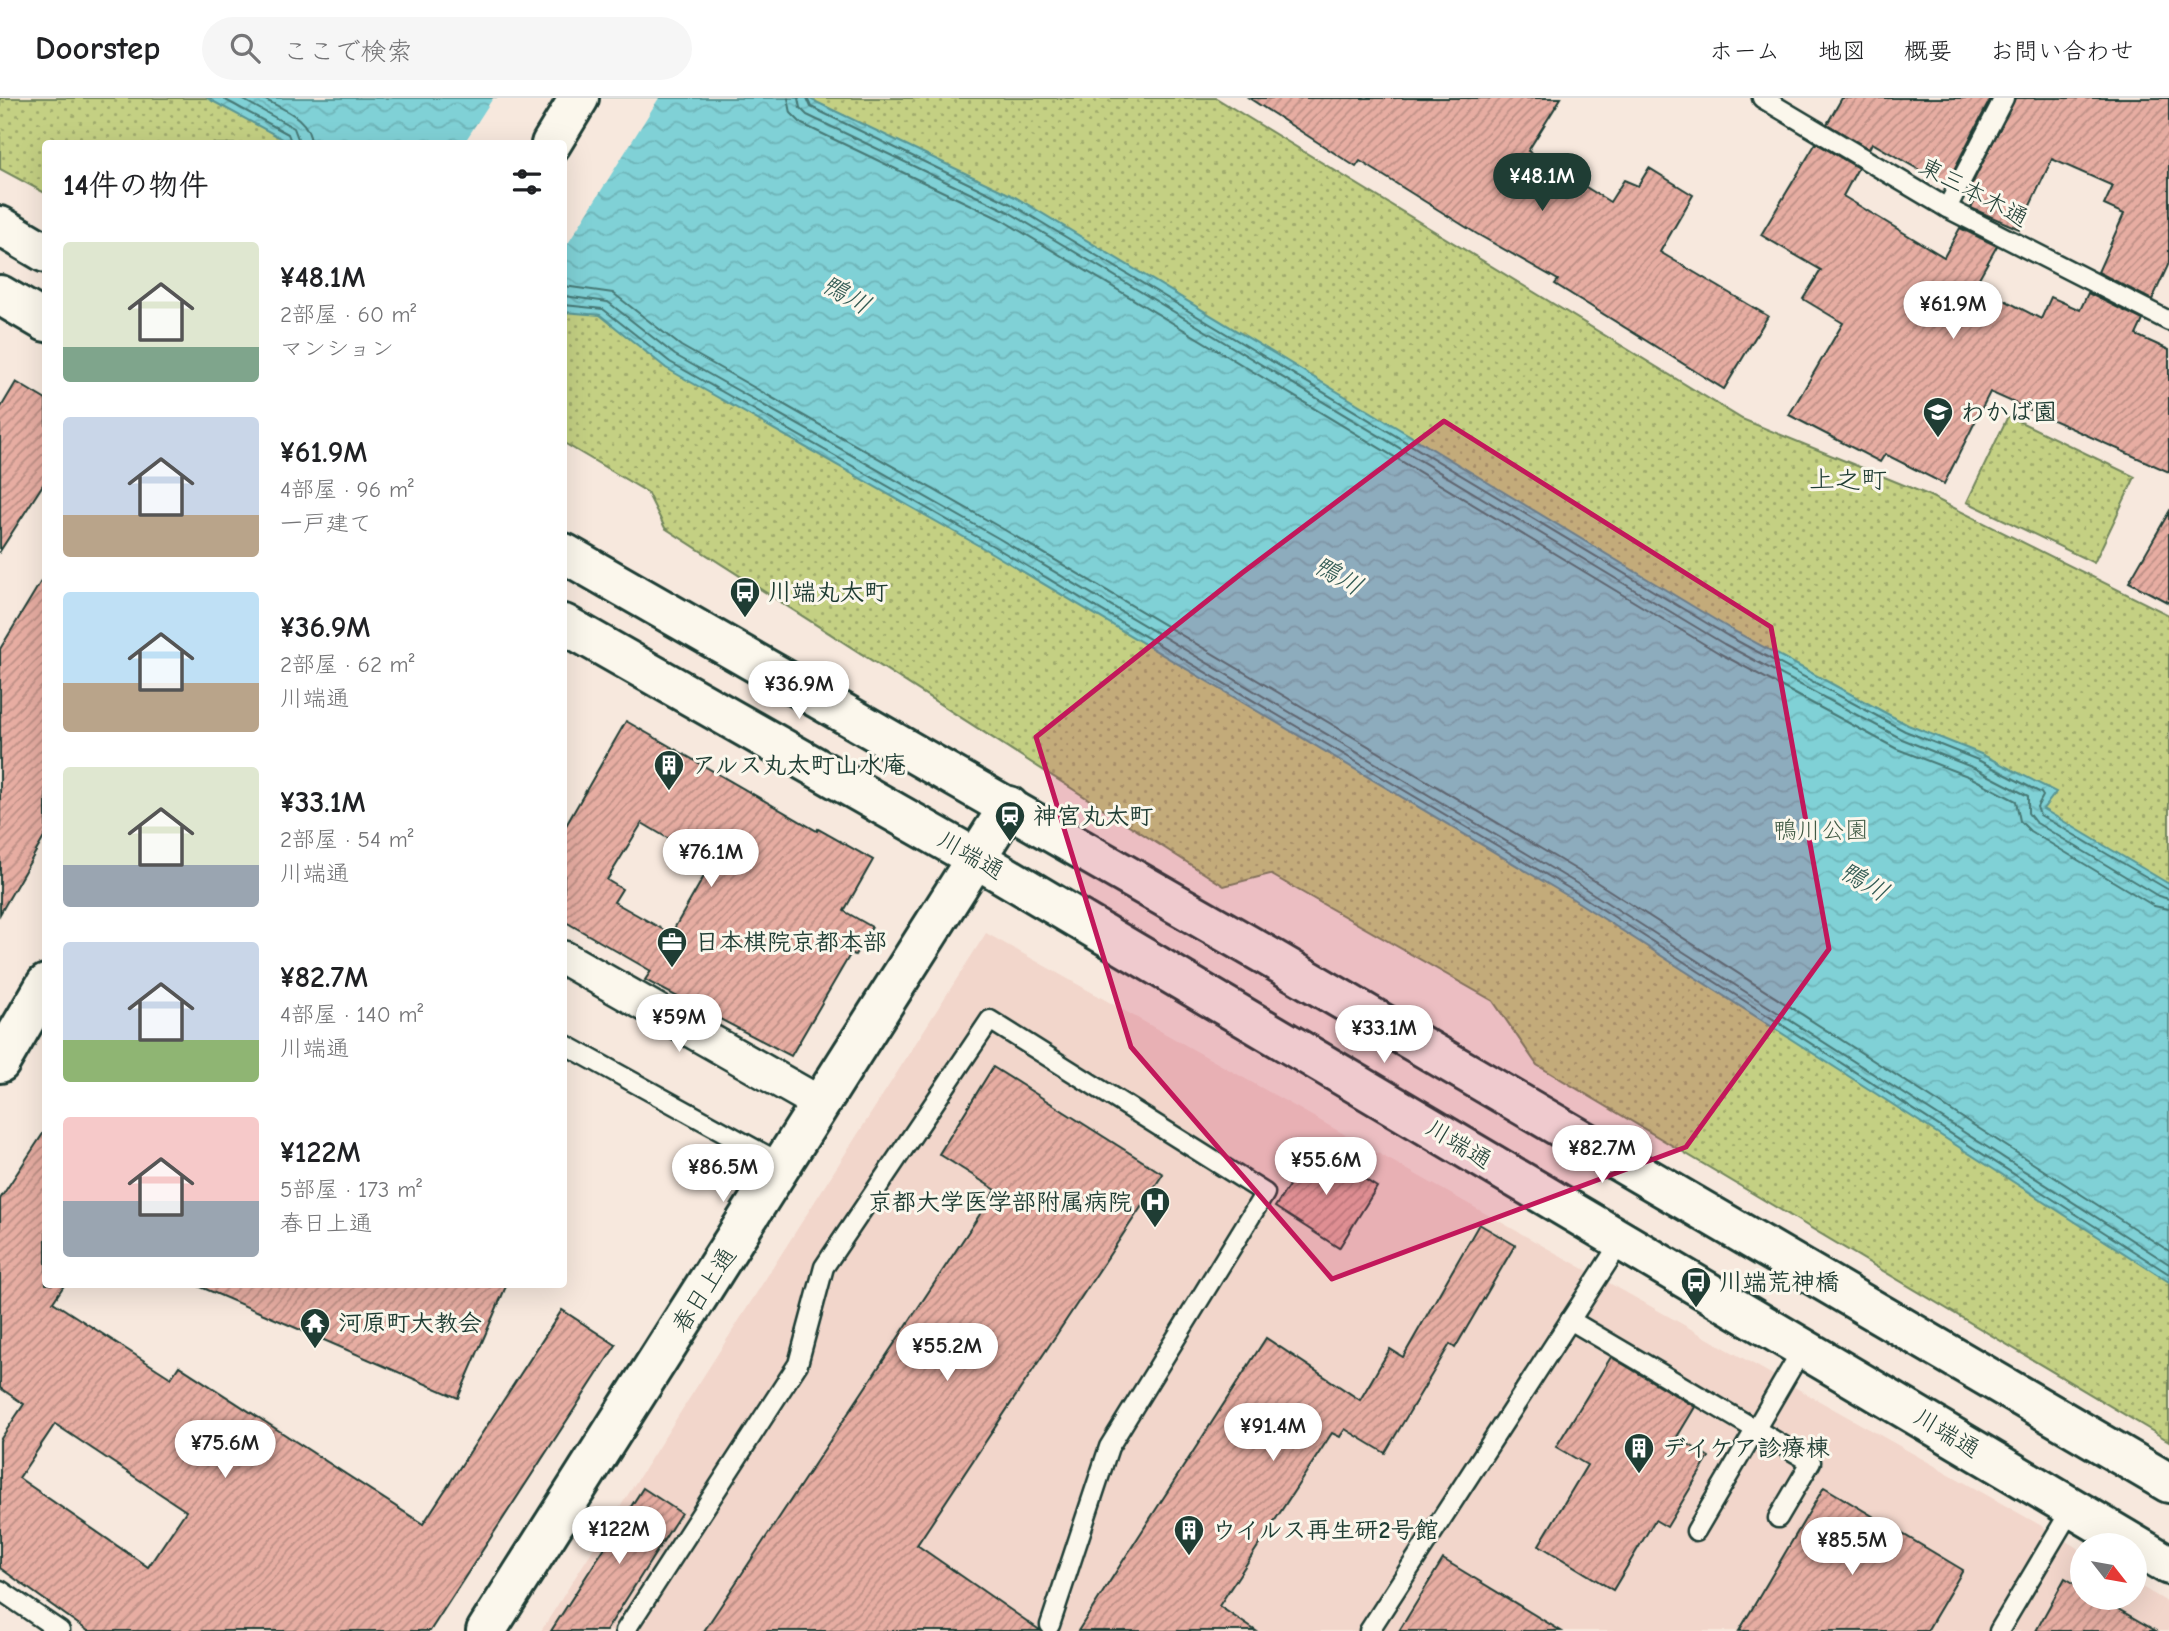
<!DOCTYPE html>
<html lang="ja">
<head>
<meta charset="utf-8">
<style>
	:root { --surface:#fff; --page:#f6f6f6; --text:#202124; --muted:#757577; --line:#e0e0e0; --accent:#1f3d34 }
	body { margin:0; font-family:"Comic Neue","Klee One",sans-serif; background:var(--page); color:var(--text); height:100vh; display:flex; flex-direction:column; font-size:26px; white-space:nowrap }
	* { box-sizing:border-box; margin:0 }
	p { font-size:23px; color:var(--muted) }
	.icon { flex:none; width:38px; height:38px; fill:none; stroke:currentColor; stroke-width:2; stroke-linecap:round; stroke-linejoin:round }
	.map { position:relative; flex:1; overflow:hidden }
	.details { position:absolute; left:42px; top:42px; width:525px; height:1148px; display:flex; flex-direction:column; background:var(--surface); border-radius:7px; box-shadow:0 7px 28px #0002 }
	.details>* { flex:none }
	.needle { width:46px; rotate:121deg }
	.fabs { position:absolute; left:2070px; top:1435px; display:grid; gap:14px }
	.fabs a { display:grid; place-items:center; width:77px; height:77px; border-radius:50%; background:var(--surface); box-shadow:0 7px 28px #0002; font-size:35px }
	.price { position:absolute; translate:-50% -60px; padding:0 16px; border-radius:24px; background:#fff; color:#222; font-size:23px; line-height:46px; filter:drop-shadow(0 2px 4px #0008) }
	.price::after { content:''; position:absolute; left:50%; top:42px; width:21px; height:16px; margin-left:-10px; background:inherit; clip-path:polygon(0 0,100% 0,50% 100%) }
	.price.current { background:var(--accent); color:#fff }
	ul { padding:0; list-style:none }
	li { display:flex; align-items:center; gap:21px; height:175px; padding:0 21px }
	li span { display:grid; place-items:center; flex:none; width:196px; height:140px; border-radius:7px; color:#555 }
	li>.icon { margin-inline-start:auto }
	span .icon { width:84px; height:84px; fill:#fffc; stroke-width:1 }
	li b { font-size:30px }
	h2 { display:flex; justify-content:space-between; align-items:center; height:84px; padding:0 21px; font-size:30px }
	header { display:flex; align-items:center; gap:42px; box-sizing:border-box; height:98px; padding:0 35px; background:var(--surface); border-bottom:2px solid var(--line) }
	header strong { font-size:33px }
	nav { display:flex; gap:38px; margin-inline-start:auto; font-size:24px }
	.search { width:490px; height:63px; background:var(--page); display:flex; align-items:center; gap:18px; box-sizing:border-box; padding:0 24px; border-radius:38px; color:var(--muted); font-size:26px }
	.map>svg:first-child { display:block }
	.built { fill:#f2d6cb }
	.park { fill:url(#park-dots); stroke:#72865c; stroke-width:2 }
	.water { fill:url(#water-waves); stroke:#599695; stroke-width:2 }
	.pier { fill:#f7e8dd }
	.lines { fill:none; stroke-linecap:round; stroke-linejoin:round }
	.shore { stroke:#467875; stroke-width:2 }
	.building { fill:url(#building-hatch); stroke:#1f3d34; stroke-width:2; fill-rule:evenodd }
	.service-casing { stroke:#1f3d34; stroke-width:23 }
	.minor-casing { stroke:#1f3d34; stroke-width:38 }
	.tertiary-casing { stroke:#1f3d34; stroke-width:44 }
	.primary-casing { stroke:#1f3d34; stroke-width:44 }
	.service { stroke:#fbf7ec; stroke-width:18 }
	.minor { stroke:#fbf7ec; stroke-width:33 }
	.tertiary { stroke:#fbf7ec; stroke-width:38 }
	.primary { stroke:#fbf7ec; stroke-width:38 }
	.marked { fill:#c2185b; fill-opacity:0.2; stroke:#c2185b; stroke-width:5; stroke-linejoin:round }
	.labels { text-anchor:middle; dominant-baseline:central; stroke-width:6; stroke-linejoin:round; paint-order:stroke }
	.street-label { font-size:24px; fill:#1f3d34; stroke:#fbf7ec }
	.poi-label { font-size:24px; font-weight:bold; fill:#1f3d34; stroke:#fbf7ec; text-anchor:start }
	.park-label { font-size:24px; fill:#405a44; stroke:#fbf7ec }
	.water-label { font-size:26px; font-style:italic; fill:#325b54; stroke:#fbf7ec }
	.neighbourhood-label { font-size:26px; fill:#1f3d34; stroke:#fbf7ec }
</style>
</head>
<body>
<header>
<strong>Doorstep</strong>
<div class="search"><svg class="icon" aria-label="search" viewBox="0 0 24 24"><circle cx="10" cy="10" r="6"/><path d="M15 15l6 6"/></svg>ここで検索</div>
<nav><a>ホーム</a><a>地図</a><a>概要</a><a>お問い合わせ</a></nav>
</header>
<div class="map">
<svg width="2169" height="1533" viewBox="0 0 2169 1533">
	<defs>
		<pattern id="park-dots" width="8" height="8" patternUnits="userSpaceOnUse" patternTransform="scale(1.75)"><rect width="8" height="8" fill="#c4d083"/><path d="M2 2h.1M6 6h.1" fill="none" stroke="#9faa6c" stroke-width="1.8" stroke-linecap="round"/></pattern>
		<pattern id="water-waves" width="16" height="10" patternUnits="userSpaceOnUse" patternTransform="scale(1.75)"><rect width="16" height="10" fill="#80d1d6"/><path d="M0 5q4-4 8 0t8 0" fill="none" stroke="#6eb4b8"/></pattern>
		<pattern id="building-hatch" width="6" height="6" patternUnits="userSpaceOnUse" patternTransform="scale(1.75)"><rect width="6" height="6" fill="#e7ada2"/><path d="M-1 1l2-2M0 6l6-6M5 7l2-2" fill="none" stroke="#bb8e85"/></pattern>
	</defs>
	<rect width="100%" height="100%" fill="#f7e8dd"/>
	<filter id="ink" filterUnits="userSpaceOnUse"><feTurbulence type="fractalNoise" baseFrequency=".0143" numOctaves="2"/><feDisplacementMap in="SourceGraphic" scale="14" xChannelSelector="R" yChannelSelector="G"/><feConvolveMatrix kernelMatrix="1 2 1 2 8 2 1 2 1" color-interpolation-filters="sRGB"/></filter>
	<g filter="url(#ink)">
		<!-- built -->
		<path class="built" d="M986,835L2040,1427L2082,1453V1500H2135V1485L2169,1505V1533H541Z"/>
		<!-- park -->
		<g class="park">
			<path d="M0,0H1216L1742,321L1926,396L2169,517V1343L1537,967L1493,903L1270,776L1224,788L665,430L647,394L564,345V46H46L45,95L0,71Z"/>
			<path d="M2008,318L2135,379L2094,465L1967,404Z"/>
		</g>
		<!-- water -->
		<path class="water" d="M207,0H808L1015,99L1732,532L1908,627L1981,656L2056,694L2043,711L2169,786V1184L1573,801L990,454L666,270L600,217L564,214V46L290,45Z"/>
		<!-- pier -->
		<path class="pier" d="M493,0H659L564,152V46L464,45Z"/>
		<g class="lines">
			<!-- shore -->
			<g class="shore">
				<path d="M222,0L288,36L292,46"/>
				<path d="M240,0L294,30L300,46"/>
				<path d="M262,0C282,11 310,19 311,46"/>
				<path d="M788,0L791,15L802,26L1002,122L1719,555L1897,651L1970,679L2016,703L2020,723L2030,733L2154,808L2169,811"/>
				<path d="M798,0L800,10L807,17L1007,113L1724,546L1902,641L1974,670L2028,698V715L2035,724L2158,798L2169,801"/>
				<path d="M807,0L811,9L1011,106L1728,538L1905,633L1978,662L2041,695L2043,698L2037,709L2040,717L2169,792"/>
				<path d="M564,188L613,195L681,248L1003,431L1587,778L2169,1153"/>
				<path d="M564,198L608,204L675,257L998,440L1581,788L2169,1166"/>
				<path d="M564,207L603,211L670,264L993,448L1577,795L2169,1176"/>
			</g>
		</g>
		<!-- building -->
		<g class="building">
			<path d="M1249,0H1561L1528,53L1610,104L1624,82L1638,88L1649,70L1693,97L1660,154L1768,218L1724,291L1555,186L1558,182L1477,136L1360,63L1356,69Z"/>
			<path d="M1842,0H1991L1946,87L1872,45L1869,51L1827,26Z"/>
			<path d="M2015,0H2169V165L2152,202L2098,174L2124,116L2104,107L2113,88L2052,61L2019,131L1971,110L1975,103L1966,98Z"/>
			<path d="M1816,45L1858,70L1843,98L1944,159L1960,130L1997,148L1975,187L2041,221L2051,199L2080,212L2088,195L2143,222L2136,237L2169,252V374L1990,294L1944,386L1885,356L1880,364L1789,317L1843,225L1803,201L1821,172L1761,137Z"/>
			<path d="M16,284L46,302V382L0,453V311Z"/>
			<path d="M2169,414V505L2129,484Z"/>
			<path d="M46,475V736L0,816V551Z"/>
			<path d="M626,623L817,733L818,731L873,762L844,813L872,829L855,857L851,855L791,958L645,882L651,873L564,823V731ZM642,725L711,766L671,836L614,804L622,791L607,782Z"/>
			<path d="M993,969L1163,1076L917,1447L1041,1533H704L996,1092L939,1056Z"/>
			<path d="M46,1031V1186H65L53,1204L171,1280L179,1268L423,1426L562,1212L616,1247L430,1533H88L0,1470V1342L24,1306L0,1290V1101ZM55,1326L186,1413L148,1469L19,1380Z"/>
			<path d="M1314,1049L1377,1089L1339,1150L1275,1109Z"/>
			<path d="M1479,1126L1515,1147L1455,1250L1450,1246L1385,1355L1345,1331L1340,1339L1332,1335L1219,1508L1256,1533H1078L1266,1240L1360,1302L1390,1251L1403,1259Z"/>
			<path d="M194,1186H507L458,1300Z"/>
			<path d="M1611,1259L1695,1309L1677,1339L1709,1359L1667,1429L1655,1422L1613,1492L1539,1447L1587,1367L1556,1349Z"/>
			<path d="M1824,1389L1963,1472L1927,1533H1739Z"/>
			<path d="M643,1390L681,1415L606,1533H551Z"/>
			<path d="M1443,1461L1461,1472L1561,1533H1399Z"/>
			<path d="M2065,1480L2082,1490V1500H2099L2156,1533H2036Z"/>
		</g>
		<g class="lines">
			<!-- service casing -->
			<g class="service-casing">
				<g id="service">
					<path d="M1762,0L1947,110L2169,223"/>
					<path d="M1947,110L2004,0"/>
					<path d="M564,946L784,1067"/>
					<path d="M1570,1222L1811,1364L1778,1420"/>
					<path d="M1696,1433L1803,1250"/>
					<path d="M0,1492L60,1533"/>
					<path d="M625,1533L798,1266L824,1169L990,922L1265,1095L1109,1349L1050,1527"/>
					<path d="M1369,1533L1622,1142"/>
					<path d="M1999,1533L2072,1410"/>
				</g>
			</g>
			<!-- minor casing -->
			<g class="minor-casing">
				<path id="minor" d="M564,860L821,1006"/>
			</g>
			<!-- tertiary casing -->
			<g class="tertiary-casing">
				<g id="tertiary">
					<path d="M0,128L46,155"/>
					<path d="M0,197L46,224"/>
					<path d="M564,455L1269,859L2169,1385"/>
					<path d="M564,526L977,761L2169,1467"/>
					<path d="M486,1533L1009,708"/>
				</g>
			</g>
			<!-- primary casing -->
			<g class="primary-casing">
				<g id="primary">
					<path d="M551,46L579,0"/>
					<path d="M0,965L46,886"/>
				</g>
			</g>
			<!-- service -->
			<use href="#service" class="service"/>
			<!-- minor -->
			<use href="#minor" class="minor"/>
			<!-- tertiary -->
			<use href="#tertiary" class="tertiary"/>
			<!-- primary -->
			<use href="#primary" class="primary"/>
		</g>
	</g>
	<!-- marked area -->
	<path class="marked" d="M1444,323L1771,529L1829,851L1686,1049L1332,1181L1131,949L1036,639L1242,475Z"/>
	<!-- icons -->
	<defs>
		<g id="school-pin" transform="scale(1.575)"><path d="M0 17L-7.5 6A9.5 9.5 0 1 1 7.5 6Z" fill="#1f3d34" stroke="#fbf7ec"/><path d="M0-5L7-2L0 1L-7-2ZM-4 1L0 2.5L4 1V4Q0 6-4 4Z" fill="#fff"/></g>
		<g id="bus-pin" transform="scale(1.575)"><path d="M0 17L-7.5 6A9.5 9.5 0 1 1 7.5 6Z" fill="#1f3d34" stroke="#fbf7ec"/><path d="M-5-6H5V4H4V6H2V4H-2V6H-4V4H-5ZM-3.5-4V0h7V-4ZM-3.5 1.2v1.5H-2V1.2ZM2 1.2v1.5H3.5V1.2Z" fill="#fff"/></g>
		<g id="building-pin" transform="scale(1.575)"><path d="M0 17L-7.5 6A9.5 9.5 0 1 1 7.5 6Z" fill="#1f3d34" stroke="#fbf7ec"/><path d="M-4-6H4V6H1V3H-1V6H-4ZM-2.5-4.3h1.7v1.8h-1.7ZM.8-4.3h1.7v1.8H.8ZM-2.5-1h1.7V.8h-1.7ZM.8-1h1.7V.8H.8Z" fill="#fff"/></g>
		<g id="station-pin" transform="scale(1.575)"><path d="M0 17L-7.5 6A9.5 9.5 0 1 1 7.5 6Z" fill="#1f3d34" stroke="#fbf7ec"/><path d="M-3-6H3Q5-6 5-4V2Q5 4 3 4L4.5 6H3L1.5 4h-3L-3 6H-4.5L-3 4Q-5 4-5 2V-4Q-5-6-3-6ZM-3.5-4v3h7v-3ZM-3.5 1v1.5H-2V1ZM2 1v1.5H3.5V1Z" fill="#fff"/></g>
		<g id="office-pin" transform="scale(1.575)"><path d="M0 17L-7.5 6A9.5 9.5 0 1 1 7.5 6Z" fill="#1f3d34" stroke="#fbf7ec"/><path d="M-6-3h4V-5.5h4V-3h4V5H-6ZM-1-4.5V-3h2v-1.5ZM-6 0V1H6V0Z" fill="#fff"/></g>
		<g id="hospital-pin" transform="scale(1.575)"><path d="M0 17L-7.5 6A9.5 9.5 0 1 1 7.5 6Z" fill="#1f3d34" stroke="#fbf7ec"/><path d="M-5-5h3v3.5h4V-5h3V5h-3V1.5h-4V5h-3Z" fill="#fff"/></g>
		<g id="temple-pin" transform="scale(1.575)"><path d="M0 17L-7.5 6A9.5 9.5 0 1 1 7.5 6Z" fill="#1f3d34" stroke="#fbf7ec"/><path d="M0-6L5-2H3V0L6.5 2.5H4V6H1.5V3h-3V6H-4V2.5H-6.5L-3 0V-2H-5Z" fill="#fff"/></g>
	</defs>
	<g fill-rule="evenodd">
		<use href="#school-pin" x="1938" y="314"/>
		<use href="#bus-pin" x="745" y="494"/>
		<use href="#building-pin" x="669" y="667"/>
		<use href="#station-pin" x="1010" y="718"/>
		<use href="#office-pin" x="672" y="844"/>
		<use href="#hospital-pin" x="1155" y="1104"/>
		<use href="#bus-pin" x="1696" y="1184"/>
		<use href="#temple-pin" x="315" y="1225"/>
		<use href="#building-pin" x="1639" y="1350"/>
		<use href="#building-pin" x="1189" y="1432"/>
	</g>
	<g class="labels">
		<!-- street labels -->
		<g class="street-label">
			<text transform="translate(1974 94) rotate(28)">東三本木通</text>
			<text transform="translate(971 757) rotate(30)">川端通</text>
			<text transform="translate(1459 1046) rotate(31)">川端通</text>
			<text transform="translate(704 1192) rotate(-57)">春日上通</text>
			<text transform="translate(1947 1335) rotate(31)">川端通</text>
		</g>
		<!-- poi labels -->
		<g class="poi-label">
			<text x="1961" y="314">わかば園</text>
			<text x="768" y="494">川端丸太町</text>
			<text x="692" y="667">アルス丸太町山水庵</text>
			<text x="1033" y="718">神宮丸太町</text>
			<text x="695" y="844">日本棋院京都本部</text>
			<text x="1132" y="1104" text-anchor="end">京都大学医学部附属病院</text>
			<text x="1719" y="1184">川端荒神橋</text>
			<text x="338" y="1225">河原町大教会</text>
			<text x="1662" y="1350">デイケア診療棟</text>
			<text x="1212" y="1432">ウイルス再生研2号館</text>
		</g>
		<!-- park labels -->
		<g class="park-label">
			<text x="1821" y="732">鴨川公園</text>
		</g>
		<!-- water labels -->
		<g class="water-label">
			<text transform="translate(846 197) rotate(30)">鴨川</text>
			<text transform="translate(1338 478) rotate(30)">鴨川</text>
			<text transform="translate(1864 784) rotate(31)">鴨川</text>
		</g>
		<!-- neighbourhood labels -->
		<g class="neighbourhood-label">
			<text x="1848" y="382">上之町</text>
		</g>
	</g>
</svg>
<div class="fabs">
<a><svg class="needle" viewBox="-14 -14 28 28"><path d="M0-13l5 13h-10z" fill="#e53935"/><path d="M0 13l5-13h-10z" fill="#757577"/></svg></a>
</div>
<b class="price current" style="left:1542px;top:115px">¥48.1M</b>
<b class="price" style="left:1953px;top:243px">¥61.9M</b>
<b class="price" style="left:799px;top:623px">¥36.9M</b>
<b class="price" style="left:711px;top:791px">¥76.1M</b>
<b class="price" style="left:679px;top:956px">¥59M</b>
<b class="price" style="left:1384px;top:967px">¥33.1M</b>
<b class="price" style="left:1602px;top:1087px">¥82.7M</b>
<b class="price" style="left:1326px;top:1099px">¥55.6M</b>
<b class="price" style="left:723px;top:1106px">¥86.5M</b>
<b class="price" style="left:947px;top:1285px">¥55.2M</b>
<b class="price" style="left:1273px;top:1365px">¥91.4M</b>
<b class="price" style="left:225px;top:1382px">¥75.6M</b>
<b class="price" style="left:619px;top:1468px">¥122M</b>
<b class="price" style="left:1852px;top:1479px">¥85.5M</b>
<section class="details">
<h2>14件の物件<svg class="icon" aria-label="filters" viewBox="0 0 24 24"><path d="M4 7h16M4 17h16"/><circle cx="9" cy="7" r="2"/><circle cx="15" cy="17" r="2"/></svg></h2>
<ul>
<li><span style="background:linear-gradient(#dfe7d0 75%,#7fa58c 0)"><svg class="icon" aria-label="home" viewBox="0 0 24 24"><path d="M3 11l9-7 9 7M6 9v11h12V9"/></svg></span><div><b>¥48.1M</b><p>2部屋 · 60 m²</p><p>マンション</p></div></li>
<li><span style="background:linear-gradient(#c9d6e8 70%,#b9a48a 0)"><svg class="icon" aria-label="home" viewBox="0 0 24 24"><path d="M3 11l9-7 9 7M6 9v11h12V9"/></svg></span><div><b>¥61.9M</b><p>4部屋 · 96 m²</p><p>一戸建て</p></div></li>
<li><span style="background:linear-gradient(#bfe0f5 65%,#b9a48a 0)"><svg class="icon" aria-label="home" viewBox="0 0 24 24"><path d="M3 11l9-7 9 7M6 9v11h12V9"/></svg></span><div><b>¥36.9M</b><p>2部屋 · 62 m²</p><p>川端通</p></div></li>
<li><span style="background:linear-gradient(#dfe7d0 70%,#9aa5b1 0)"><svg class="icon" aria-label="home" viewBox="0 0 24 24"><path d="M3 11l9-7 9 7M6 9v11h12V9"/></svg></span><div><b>¥33.1M</b><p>2部屋 · 54 m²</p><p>川端通</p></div></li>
<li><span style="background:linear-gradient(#c9d6e8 70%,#8fb573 0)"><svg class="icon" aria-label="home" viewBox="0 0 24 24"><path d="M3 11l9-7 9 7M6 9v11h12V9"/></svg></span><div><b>¥82.7M</b><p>4部屋 · 140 m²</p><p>川端通</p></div></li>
<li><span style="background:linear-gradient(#f6c9c9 60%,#9aa5b1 0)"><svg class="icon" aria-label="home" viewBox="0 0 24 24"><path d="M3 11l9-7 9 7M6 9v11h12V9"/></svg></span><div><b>¥122M</b><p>5部屋 · 173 m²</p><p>春日上通</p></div></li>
</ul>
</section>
</div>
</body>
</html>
